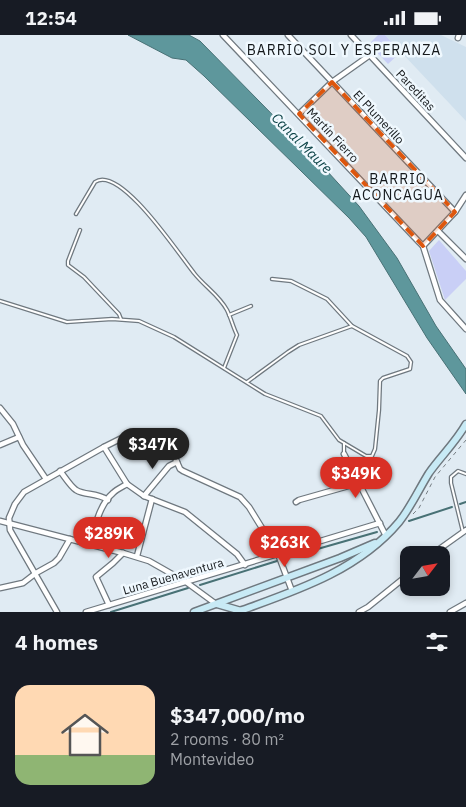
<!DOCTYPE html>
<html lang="en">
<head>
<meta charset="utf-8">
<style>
	:root { --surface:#171b24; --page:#242831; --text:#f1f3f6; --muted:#9ea1a6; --line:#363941; --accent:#d93025 }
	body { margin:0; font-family:"IBM Plex Sans",sans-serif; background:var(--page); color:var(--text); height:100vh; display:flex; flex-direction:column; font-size:19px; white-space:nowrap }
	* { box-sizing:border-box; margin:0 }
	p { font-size:16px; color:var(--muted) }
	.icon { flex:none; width:28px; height:28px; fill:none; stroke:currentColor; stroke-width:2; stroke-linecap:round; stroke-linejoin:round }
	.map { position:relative; height:577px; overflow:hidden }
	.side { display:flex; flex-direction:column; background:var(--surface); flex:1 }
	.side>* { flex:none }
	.needle { width:32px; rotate:59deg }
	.tools { position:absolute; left:400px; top:511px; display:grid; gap:10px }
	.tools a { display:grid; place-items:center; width:50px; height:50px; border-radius:10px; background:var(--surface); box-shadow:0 2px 8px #0003; font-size:25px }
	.price { position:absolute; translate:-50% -42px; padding:0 11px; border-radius:18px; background:var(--accent); color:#fff; font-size:16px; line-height:32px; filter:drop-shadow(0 1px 2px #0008) }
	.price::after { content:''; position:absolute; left:50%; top:30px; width:15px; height:11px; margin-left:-8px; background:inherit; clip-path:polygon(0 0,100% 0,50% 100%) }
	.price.selected { background:#222; color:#fff }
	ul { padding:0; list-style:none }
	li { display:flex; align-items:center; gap:15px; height:125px; padding:0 15px }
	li+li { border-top:1px solid var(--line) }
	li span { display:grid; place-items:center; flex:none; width:140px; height:100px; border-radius:15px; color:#555 }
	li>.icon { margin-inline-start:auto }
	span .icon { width:60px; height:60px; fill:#fffc; stroke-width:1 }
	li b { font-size:21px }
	h2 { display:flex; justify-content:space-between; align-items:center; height:60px; padding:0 15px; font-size:21px }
	.status { display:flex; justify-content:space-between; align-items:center; height:35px; padding:0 25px; background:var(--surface); direction:ltr }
	.status svg { height:14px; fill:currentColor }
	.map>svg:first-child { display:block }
	.built { fill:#cfe0ed }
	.green { fill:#c9cff6 }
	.water { fill:#5e979c; stroke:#487175 }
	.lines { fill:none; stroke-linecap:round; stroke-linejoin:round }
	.stream { stroke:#487175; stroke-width:2 }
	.lane-casing { stroke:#6f787f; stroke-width:4.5 }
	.street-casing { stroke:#6f787f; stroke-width:7 }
	.secondary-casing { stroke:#6f787f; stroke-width:9 }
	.path { stroke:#777f84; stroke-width:1; stroke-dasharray:4 4; stroke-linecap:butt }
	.lane { stroke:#fff; stroke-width:2 }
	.street { stroke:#fff; stroke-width:4.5 }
	.secondary { stroke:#c8eaf5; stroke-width:6 }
	.marked { fill:#dd560d; fill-opacity:0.2; stroke:#dd560d; stroke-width:4; stroke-dasharray:10 6; stroke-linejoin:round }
	.labels { text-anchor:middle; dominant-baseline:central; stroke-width:5; stroke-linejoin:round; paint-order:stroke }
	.street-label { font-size:12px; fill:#14181b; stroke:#eff8fe }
	.neighbourhood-label { font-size:14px; letter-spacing:1px; fill:#14181b; stroke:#eff8fe }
	.water-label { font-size:14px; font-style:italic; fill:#0c4347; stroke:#eff8fe }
</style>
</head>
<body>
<div class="status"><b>12:54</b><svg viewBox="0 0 49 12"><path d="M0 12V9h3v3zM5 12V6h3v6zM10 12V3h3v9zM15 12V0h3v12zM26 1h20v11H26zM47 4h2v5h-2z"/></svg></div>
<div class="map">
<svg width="466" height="577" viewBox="0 0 466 577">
	<rect width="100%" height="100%" fill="#e0ebf3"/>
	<!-- built -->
	<path class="built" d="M385,0H441L466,12V86Z"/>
	<!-- green -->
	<g class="green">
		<path d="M378,0H385L401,17L388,29L369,9Z"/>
		<path d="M439,205L466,236V244L445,265L429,216Z"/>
	</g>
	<!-- water -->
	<path class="water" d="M128,0H189L200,6L316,124L359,171L397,223L436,291L466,334V359L427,303L366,202L349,183L204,41L186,25L172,23Z"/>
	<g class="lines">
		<!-- stream -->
		<g class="stream">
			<path d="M460,469L466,467"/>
			<path d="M409,486L452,472"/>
			<path d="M286,523L377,497"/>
			<path d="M200,550L277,526"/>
			<path d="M111,577L188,553"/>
		</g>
		<!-- lane casing -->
		<g class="lane-casing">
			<g id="lane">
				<path d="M76,179L95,147C120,129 180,221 194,238C204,251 219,260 227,275C231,283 233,292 237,300L224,333"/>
				<path d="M80,195L68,226V230L84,242L119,279L121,284"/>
				<path d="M0,266L67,287L112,284L139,286L174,302L265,359L321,381L339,405L366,421H372L375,414L379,375L380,346L383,343L410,334L411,327L407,321L352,291L327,264L291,246L272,244"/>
				<path d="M229,280L251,271"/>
				<path d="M247,347L288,317L299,310L352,291"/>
				<path d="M344,408V418"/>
				<path d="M463,497L451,448V442L458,436L466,439"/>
			</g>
		</g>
		<!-- street casing -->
		<g class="street-casing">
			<g id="street">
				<path d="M223,0L419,207L423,211L440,265L466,294"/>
				<path d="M288,0L455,177"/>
				<path d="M351,0L466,123"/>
				<path d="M458,3L459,0"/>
				<path d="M299,79L332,47L370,20"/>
				<path d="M438,196L466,224"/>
				<path d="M423,211L455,177L466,160"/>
				<path d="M0,373L13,389L23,410L46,444"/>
				<path d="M0,410L19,402"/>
				<path d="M104,412L127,449L144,461L185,477L237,519L245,530"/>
				<path d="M344,419L386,501"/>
				<path d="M60,436C65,442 70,451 76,455C86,461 95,457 108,465"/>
				<path d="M144,461L169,431L177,427"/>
				<path d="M296,467L299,465L359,448"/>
				<path d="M0,486L123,518L149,526L186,547L216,569"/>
				<path d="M90,510C95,492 99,470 113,458C117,454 122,452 127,449"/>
				<path d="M431,520L466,495"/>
				<path d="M137,521L152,464"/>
				<path d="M0,553L23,548L36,538L54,528L59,523L70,504"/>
				<path d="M109,570L96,542L113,528L123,518"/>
				<path d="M57,577L10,495L9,483L15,469L24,457L104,412L126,401L132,400L141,401L172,416L180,434L183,436L240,462L249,472L278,519L292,556"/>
				<path d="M86,577L380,488"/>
				<path d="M359,577L368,572L409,539"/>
				<path d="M450,577L466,568"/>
			</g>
		</g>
		<!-- secondary casing -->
		<g class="secondary-casing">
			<g id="secondary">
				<path d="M217,569L241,576"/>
				<path d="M194,577L340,523L375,508"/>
				<path d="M237,577C295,556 358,536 399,487C411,472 419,454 429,438C441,421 456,407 466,389"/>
			</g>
		</g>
		<!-- path -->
		<path class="path" d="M413,479L419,473L435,442L466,405"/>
		<!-- lane -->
		<use href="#lane" class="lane"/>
		<!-- street -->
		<use href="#street" class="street"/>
		<!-- secondary -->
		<use href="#secondary" class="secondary"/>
	</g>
	<!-- marked area -->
	<path class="marked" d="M332,47L455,177L423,211L299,79Z"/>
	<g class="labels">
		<!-- street labels -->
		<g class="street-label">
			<text transform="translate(416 55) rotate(47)">Pareditas</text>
			<text transform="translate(379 82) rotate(47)">El Plumerillo</text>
			<text transform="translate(333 100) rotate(47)">Martín Fierro</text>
			<text transform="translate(173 541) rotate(-16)">Luna Buenaventura</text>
		</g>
		<!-- neighbourhood labels -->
		<g class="neighbourhood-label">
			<text x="344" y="15">BARRIO SOL Y ESPERANZA</text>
			<text x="398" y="144">BARRIO<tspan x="398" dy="16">ACONCAGUA</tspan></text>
		</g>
		<!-- water labels -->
		<g class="water-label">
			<text transform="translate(302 108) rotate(45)">Canal Maure</text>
		</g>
	</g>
</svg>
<div class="tools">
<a><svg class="needle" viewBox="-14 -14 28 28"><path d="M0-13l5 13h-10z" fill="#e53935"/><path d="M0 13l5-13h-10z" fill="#9ea1a6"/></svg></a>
</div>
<b class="price selected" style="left:153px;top:435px">$347K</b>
<b class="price" style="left:356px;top:464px">$349K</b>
<b class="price" style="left:109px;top:524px">$289K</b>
<b class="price" style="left:285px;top:533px">$263K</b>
</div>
<section class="side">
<h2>4 homes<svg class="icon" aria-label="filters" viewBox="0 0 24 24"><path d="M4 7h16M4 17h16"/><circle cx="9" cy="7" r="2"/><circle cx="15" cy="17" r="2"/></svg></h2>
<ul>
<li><span style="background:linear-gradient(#ffd9b3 70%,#8fb573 0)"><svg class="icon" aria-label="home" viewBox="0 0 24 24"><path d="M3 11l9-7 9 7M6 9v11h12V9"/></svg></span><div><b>$347,000/mo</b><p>2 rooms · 80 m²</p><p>Montevideo</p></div></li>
</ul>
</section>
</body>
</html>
